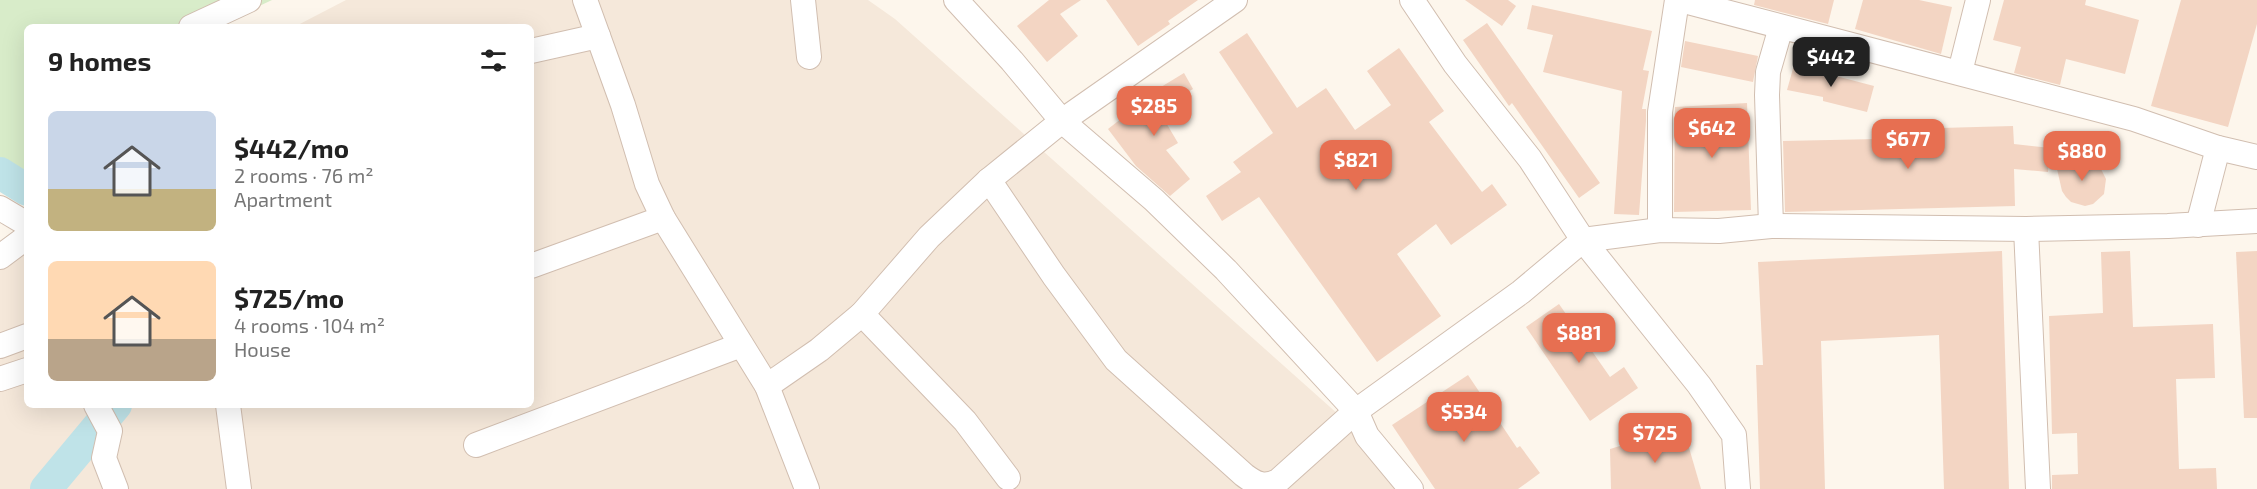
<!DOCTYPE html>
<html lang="en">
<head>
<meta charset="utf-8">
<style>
	:root { --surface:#fff; --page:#f6f6f6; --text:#222; --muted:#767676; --accent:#e76f51 }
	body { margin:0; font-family:"Exo 2",sans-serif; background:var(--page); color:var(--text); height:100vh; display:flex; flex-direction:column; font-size:22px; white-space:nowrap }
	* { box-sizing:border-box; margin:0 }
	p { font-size:20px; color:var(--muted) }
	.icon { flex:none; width:33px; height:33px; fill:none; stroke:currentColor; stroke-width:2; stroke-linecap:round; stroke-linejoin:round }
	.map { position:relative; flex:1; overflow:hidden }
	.side { position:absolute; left:24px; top:24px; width:510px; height:384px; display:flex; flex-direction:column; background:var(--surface); border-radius:9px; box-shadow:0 6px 24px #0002 }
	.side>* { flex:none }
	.price { position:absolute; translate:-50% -51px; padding:0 14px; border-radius:12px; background:var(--accent); color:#fff; font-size:20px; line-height:39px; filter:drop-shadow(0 2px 3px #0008) }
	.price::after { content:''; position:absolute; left:50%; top:36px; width:18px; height:14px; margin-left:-9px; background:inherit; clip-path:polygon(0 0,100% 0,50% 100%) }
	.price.on { background:#222; color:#fff }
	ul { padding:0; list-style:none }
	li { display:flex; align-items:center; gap:18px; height:150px; padding:0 24px }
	li span { display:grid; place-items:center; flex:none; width:168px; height:120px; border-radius:9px; color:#555 }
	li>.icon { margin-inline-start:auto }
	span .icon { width:72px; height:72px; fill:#fffc; stroke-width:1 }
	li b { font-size:26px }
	h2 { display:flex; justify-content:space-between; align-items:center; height:72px; padding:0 24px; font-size:26px }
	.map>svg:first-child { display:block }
	.residential { fill:#f5e8da }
	.green { fill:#d8ecc9 }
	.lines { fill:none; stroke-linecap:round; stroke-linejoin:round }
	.river { stroke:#bfe3e8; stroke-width:32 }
	.building { fill:#f3d5c3 }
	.minor-casing { stroke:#d1beb0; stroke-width:26 }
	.minor { stroke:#fff; stroke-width:24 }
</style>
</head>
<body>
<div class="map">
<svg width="2257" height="489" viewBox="0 0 2257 489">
	<rect width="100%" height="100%" fill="#fdf6ec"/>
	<!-- residential -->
	<path class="residential" d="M346,0H868L895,19L1422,489H0V262L27,232V405H531V27H294Z"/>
	<!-- green -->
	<path class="green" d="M0,0H272L215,27H27V176L0,157Z"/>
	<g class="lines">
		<!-- river -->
		<g class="river">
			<path d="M0,173L27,190"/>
			<path d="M46,489L116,405"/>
		</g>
	</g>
	<!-- building -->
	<g class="building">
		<path d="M1049,0H1081L1060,14L1078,36L1047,62L1017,26Z"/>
		<path d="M1106,0H1198L1168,21L1170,24L1138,46Z"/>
		<path d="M1465,0H1508L1516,6L1502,26Z"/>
		<path d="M1755,0H1834L1828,24L1754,5Z"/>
		<path d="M1863,0H1919L1952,7L1941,54L1855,29Z"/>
		<path d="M2004,0H2086L2085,5L2139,20L2125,74L2066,59L2060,85L2014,73L2021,47L1993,40Z"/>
		<path d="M2181,0H2257V24L2228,127L2151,106Z"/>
		<path d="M1532,5L1652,31L1643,70L1649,71L1642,109H1646V121L1639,215L1614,214L1622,91L1543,72L1553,35L1527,29Z"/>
		<path d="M1487,23L1600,183L1579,198L1512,103L1509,106L1463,40Z"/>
		<path d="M1247,33L1297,108L1326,88L1355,130L1391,105L1367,71L1399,48L1444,111L1429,122L1482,192L1492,184L1507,205L1451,245L1436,224L1397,254L1441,316L1377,362L1259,197L1222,221L1206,196L1241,172L1233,162L1273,133L1219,52Z"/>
		<path d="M1685,41L1758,56L1753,82L1681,67Z"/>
		<path d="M1794,65L1874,86L1867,112L1823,101V97L1787,90Z"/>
		<path d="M1184,73L1193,89L1158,109L1178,143L1166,150L1190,179L1170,196L1136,166L1108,129L1140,104L1138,101Z"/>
		<path d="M1747,103L1751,210L1674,212L1675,107Z"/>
		<path d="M1904,126V129L2013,126L2014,144L2050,148L2048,172L2014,169L2015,206L1785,212L1783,141L1877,139V127Z"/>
		<path d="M2085,159L2099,165L2106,179L2104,194L2093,204L2085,206L2071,202L2066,197L2062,191L2057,169Z"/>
		<path d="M2002,251L2009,489H1944L1939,335L1821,341L1825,489H1760L1756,365H1763L1758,262Z"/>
		<path d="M2130,251L2133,327L2213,324L2215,378L2176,379L2179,469L2216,468L2217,489H2052V475L2078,474L2077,433L2052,434L2049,316L2103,313L2101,252Z"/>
		<path d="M2257,251V418H2244L2236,252Z"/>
		<path d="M1559,304L1610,377L1624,367L1638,388L1590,421L1526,327Z"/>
		<path d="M1468,375L1517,448L1520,446L1540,473L1518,489H1435L1392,425Z"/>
		<path d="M1683,427L1701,489H1611L1610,449Z"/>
	</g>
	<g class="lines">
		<!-- minor casing -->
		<g class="minor-casing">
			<g id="minor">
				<path d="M585,0L623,105L647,184L663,218L767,386L807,489"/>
				<path d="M803,0L809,57"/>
				<path d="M956,0L1012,61L1062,121L1154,200L1226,270L1356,411L1367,436L1411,489"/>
				<path d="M1412,0L1455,64L1530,159L1583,240L1699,385L1734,435L1738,489"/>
				<path d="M1680,0L2134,119L2218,148L2257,157"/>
				<path d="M191,27L249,0"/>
				<path d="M531,51L598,36"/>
				<path d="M1960,72L1978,0"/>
				<path d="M989,180L1054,276L1116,360L1244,475C1256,484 1264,488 1278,481L1356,411L1521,292L1583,240L1660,230L1719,231L1771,226L2026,229L2168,226L2257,221"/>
				<path d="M0,208L27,224"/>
				<path d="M2198,225L2218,148"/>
				<path d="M1771,226L1767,95L1768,72L1781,27"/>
				<path d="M2026,229L2038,489"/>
				<path d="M1660,230V112L1677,0"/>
				<path d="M0,257L27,237"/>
				<path d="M531,266L663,218"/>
				<path d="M862,314L965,421L1008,478"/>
				<path d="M0,346L27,336"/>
				<path d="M0,379L27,370"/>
				<path d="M767,386L819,350L862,314L929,237L989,180L1062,121L1235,0"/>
				<path d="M96,405L110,431L104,458L116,489"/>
				<path d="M228,405L239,489"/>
				<path d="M476,445L741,345"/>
			</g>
		</g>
		<!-- minor -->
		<use href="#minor" class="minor"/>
	</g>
</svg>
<b class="price on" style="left:1831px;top:88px">$442</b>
<b class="price" style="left:1154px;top:137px">$285</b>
<b class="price" style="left:1712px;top:159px">$642</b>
<b class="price" style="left:1908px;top:170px">$677</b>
<b class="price" style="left:2082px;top:182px">$880</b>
<b class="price" style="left:1356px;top:191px">$821</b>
<b class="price" style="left:1579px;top:364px">$881</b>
<b class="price" style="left:1464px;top:443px">$534</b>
<b class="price" style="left:1655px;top:464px">$725</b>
<section class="side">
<h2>9 homes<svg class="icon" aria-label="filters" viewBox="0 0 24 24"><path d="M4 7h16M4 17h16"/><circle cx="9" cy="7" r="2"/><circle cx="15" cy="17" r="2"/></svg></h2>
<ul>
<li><span style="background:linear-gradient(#c9d6e8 65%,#c2b280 0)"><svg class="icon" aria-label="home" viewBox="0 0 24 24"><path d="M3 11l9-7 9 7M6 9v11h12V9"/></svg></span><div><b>$442/mo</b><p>2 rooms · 76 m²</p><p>Apartment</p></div></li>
<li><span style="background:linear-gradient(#ffd9b3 65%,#b9a48a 0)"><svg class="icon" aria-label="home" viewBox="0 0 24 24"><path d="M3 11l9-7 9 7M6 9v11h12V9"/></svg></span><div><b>$725/mo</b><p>4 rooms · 104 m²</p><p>House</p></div></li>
</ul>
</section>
</div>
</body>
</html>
